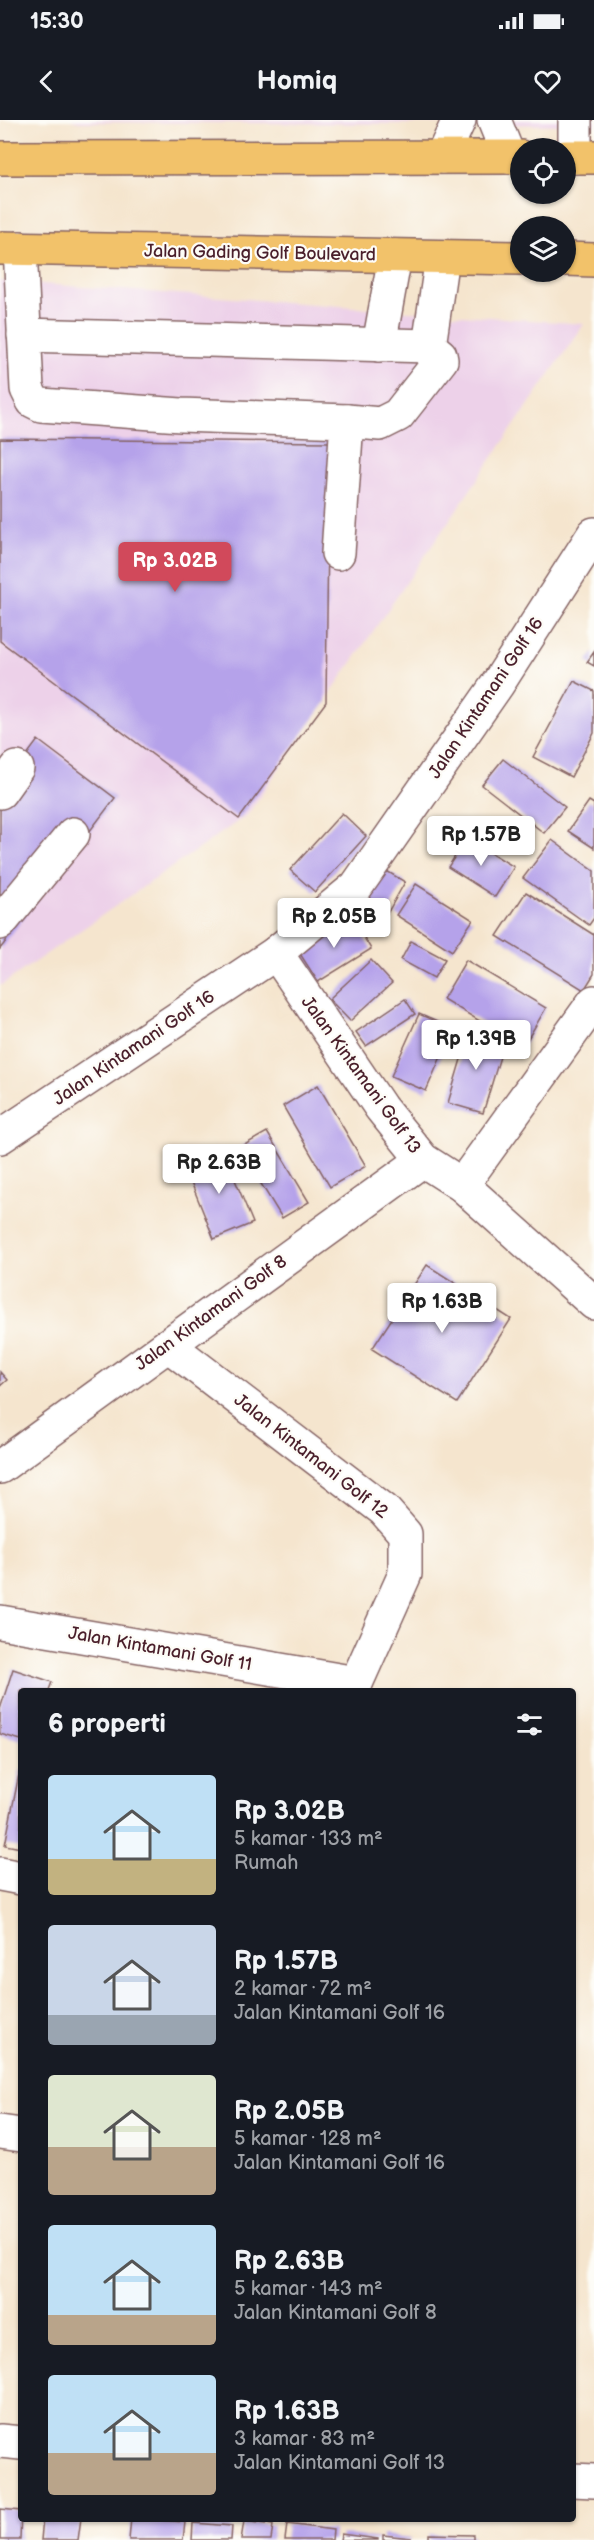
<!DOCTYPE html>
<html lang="id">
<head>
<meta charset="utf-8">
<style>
	:root { --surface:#171b24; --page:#20242c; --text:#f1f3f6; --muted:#9ea1a6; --accent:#d1495b }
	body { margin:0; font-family:"Balsamiq Sans",sans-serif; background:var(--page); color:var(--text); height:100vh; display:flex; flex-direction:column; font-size:22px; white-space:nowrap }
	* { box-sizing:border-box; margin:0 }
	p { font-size:20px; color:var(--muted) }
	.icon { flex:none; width:33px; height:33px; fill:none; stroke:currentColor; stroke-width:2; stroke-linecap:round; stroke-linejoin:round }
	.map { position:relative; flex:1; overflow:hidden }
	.details { position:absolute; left:18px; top:1568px; width:558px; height:834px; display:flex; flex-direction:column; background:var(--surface); border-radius:6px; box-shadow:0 2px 4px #0004 }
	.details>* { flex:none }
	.tools { position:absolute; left:510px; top:18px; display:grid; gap:12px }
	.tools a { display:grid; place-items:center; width:66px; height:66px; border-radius:50%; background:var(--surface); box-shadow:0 2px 4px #0004; font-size:30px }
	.price { position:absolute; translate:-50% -51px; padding:0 14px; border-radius:6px; background:#fff; color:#222; font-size:20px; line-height:39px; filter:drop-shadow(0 2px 3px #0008) }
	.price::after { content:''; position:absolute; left:50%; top:36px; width:18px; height:14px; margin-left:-9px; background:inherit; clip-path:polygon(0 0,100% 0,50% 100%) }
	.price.current { background:var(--accent); color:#fff }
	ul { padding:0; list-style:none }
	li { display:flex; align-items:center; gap:18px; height:150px; padding:0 30px }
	li span { display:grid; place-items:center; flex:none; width:168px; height:120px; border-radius:6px; color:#555 }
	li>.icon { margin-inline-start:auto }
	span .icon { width:72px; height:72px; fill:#fffc; stroke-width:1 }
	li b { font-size:26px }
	h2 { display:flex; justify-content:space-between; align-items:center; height:72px; padding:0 30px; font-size:26px }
	.status { display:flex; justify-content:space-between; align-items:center; height:42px; padding:0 30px; background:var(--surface); direction:ltr }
	.status svg { height:16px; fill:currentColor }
	header { display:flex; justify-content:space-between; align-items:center; height:78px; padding:0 30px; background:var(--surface); font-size:27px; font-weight:600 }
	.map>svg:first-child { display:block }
	.built { fill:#edd1e9 }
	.building { fill:#b5a2ea }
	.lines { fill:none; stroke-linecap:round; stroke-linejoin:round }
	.minor-casing { stroke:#866464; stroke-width:36 }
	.major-casing { stroke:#866464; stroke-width:36 }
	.minor { stroke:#fff; stroke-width:33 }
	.major { stroke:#f2c26a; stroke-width:33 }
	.labels { text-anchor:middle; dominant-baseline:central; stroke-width:4.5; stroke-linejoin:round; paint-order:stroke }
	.street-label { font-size:18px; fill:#4a1f2b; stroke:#fdfcf7 }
</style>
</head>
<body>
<div class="status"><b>15:30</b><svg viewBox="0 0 49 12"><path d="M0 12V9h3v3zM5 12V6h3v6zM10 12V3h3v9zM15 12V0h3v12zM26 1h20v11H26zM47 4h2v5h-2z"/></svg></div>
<header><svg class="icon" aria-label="back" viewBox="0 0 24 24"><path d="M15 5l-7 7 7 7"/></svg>Homiq<svg class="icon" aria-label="heart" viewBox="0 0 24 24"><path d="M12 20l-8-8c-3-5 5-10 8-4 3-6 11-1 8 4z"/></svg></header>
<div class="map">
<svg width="594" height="2420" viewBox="0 0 594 2420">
	<rect width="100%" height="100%" fill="#fdfcf7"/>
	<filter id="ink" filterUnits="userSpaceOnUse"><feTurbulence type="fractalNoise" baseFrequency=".0167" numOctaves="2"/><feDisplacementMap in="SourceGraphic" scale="12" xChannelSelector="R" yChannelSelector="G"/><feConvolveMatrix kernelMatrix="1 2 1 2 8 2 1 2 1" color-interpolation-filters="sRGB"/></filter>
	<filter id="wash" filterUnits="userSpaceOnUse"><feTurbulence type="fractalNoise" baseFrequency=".008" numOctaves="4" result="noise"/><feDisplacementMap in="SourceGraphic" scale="24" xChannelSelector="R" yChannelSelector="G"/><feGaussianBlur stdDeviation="1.35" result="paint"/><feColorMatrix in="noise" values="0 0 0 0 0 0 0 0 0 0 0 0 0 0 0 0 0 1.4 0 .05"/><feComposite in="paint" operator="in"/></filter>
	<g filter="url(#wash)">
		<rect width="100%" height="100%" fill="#f5e5ce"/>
		<!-- built -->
		<g class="built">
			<path d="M70,0H594V5L79,2Z"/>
			<path d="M0,161L584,204L247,695L0,866Z"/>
		</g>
		<g id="blocks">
			<!-- building -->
			<g class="building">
				<path d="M0,319L329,322L326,582L239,699L0,521Z"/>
				<path d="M594,532V546L587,542Z"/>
				<path d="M574,561L594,571V613L571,657L533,637Z"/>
				<path d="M38,620L115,678L0,829V671Z"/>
				<path d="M503,639L565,687L544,713L482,665Z"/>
				<path d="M589,681L594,684V728L568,711Z"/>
				<path d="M342,693L366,716L315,772L290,750Z"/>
				<path d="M467,718L514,747L495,777L448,747Z"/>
				<path d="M552,720L594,751V798L589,805L523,758Z"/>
				<path d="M380,747L405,762L380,806L355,792Z"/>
				<path d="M416,764L473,800L452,831L396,795Z"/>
				<path d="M526,772L594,815V854L584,870L497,816Z"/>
				<path d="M351,796L371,829L318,862L297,829Z"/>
				<path d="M411,821L445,839L434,858L401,840Z"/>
				<path d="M371,840L392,863L350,901L329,879Z"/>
				<path d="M466,840L546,888L523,927L443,879Z"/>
				<path d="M405,879L415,894L366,926L356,912Z"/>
				<path d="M419,894L453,909L426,971L391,956Z"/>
				<path d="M470,909L505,920L483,993L448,983Z"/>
				<path d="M318,965L366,1046L330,1067L283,986Z"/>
				<path d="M267,1012L309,1082L282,1098L239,1028Z"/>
				<path d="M223,1031L253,1103L214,1119L185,1047Z"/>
				<path d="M427,1145L511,1199L457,1283L372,1229Z"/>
				<path d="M0,1252L7,1260L0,1266Z"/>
				<path d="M13,1549L52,1562L49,1570H21V1620L0,1614V1589Z"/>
				<path d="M20,1649H21V1728L5,1725Z"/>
				<path d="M0,2389L21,2391L20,2420H0Z"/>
				<path d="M43,2398H81L78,2420H41Z"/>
				<path d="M131,2398L185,2402L183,2420H129Z"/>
				<path d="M244,2401L273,2405L271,2420H241Z"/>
				<path d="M193,2403L232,2406L231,2420H192Z"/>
				<path d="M287,2404L333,2410L332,2420H285Z"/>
				<path d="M341,2414L378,2419V2420H340Z"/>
				<path d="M429,2414L473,2415V2420H429Z"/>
				<path d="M383,2415L411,2418L410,2420H383Z"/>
			</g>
		</g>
	</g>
	<g filter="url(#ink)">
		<use href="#blocks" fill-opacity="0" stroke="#866464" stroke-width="1.5"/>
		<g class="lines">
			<!-- minor casing -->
			<g class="minor-casing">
				<g id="minor">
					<path d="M494,0L509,37"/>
					<path d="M442,37L459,0"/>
					<path d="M575,37V0"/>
					<path d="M20,128L27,269L33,281L41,285L181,295L347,301L338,433"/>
					<path d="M24,215L429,226L440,235L441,240L398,295L380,304L347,301"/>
					<path d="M379,225L395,136"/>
					<path d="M429,226L442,137"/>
					<path d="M0,672L17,648"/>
					<path d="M0,803L73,714"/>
					<path d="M276,833L381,988L423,1040L462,1065L594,1183"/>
					<path d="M0,1017L276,833L356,767L497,565L594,414"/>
					<path d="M462,1065L594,882"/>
					<path d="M168,1225L384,1390L405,1414V1454L353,1570"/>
					<path d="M0,1347L423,1040"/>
					<path d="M0,1502L356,1563"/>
					<path d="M0,1754L21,1758"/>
					<path d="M0,2012L21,2015"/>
					<path d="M0,2321L21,2323"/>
					<path d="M573,2360L594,2361"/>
				</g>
			</g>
			<!-- major casing -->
			<g class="major-casing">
				<g id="major">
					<path d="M566,37H594"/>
					<path d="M0,38L520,37"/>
					<path d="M0,128L520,138"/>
					<path d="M566,139L594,140"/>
				</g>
			</g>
			<!-- minor -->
			<use href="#minor" class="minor"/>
			<!-- major -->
			<use href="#major" class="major"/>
		</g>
	</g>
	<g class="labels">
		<!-- street labels -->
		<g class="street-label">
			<text transform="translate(260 133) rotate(1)">Jalan Gading Golf Boulevard</text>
			<text transform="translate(486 578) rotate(-56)">Jalan Kintamani Golf 16</text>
			<text transform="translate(134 928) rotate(-34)">Jalan Kintamani Golf 16</text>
			<text transform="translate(361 955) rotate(54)">Jalan Kintamani Golf 13</text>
			<text transform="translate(211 1193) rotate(-36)">Jalan Kintamani Golf 8</text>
			<text transform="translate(311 1336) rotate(38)">Jalan Kintamani Golf 12</text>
			<text transform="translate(160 1529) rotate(10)">Jalan Kintamani Golf 11</text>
		</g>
	</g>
</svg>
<div class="tools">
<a><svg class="icon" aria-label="locate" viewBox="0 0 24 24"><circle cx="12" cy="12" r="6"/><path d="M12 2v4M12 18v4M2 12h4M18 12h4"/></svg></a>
<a><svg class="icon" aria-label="layers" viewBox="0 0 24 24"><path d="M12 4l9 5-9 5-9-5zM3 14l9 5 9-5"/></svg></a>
</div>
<b class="price current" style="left:175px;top:473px">Rp 3.02B</b>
<b class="price" style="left:481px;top:747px">Rp 1.57B</b>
<b class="price" style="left:334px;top:829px">Rp 2.05B</b>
<b class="price" style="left:476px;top:951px">Rp 1.39B</b>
<b class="price" style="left:219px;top:1075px">Rp 2.63B</b>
<b class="price" style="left:442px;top:1214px">Rp 1.63B</b>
<section class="details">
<h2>6 properti<svg class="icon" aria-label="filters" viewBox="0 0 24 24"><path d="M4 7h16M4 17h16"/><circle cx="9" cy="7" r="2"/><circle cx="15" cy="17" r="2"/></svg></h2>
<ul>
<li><span style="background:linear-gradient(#bfe0f5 70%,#c2b280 0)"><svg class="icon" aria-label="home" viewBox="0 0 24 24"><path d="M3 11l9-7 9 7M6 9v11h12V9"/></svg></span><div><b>Rp 3.02B</b><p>5 kamar · 133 m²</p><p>Rumah</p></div></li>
<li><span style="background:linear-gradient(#c9d6e8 75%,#9aa5b1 0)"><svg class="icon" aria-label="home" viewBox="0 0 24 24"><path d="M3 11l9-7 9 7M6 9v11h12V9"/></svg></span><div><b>Rp 1.57B</b><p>2 kamar · 72 m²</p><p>Jalan Kintamani Golf 16</p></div></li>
<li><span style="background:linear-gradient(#dfe7d0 60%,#b9a48a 0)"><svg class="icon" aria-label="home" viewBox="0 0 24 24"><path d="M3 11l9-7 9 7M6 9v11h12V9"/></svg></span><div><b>Rp 2.05B</b><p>5 kamar · 128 m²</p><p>Jalan Kintamani Golf 16</p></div></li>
<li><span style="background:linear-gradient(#bfe0f5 75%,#b9a48a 0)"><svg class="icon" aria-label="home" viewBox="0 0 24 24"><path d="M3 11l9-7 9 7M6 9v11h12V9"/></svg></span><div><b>Rp 2.63B</b><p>5 kamar · 143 m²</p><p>Jalan Kintamani Golf 8</p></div></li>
<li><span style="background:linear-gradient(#bfe0f5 65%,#b9a48a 0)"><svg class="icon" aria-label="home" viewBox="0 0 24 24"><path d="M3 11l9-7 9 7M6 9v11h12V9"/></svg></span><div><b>Rp 1.63B</b><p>3 kamar · 83 m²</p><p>Jalan Kintamani Golf 13</p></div></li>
</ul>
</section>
</div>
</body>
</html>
